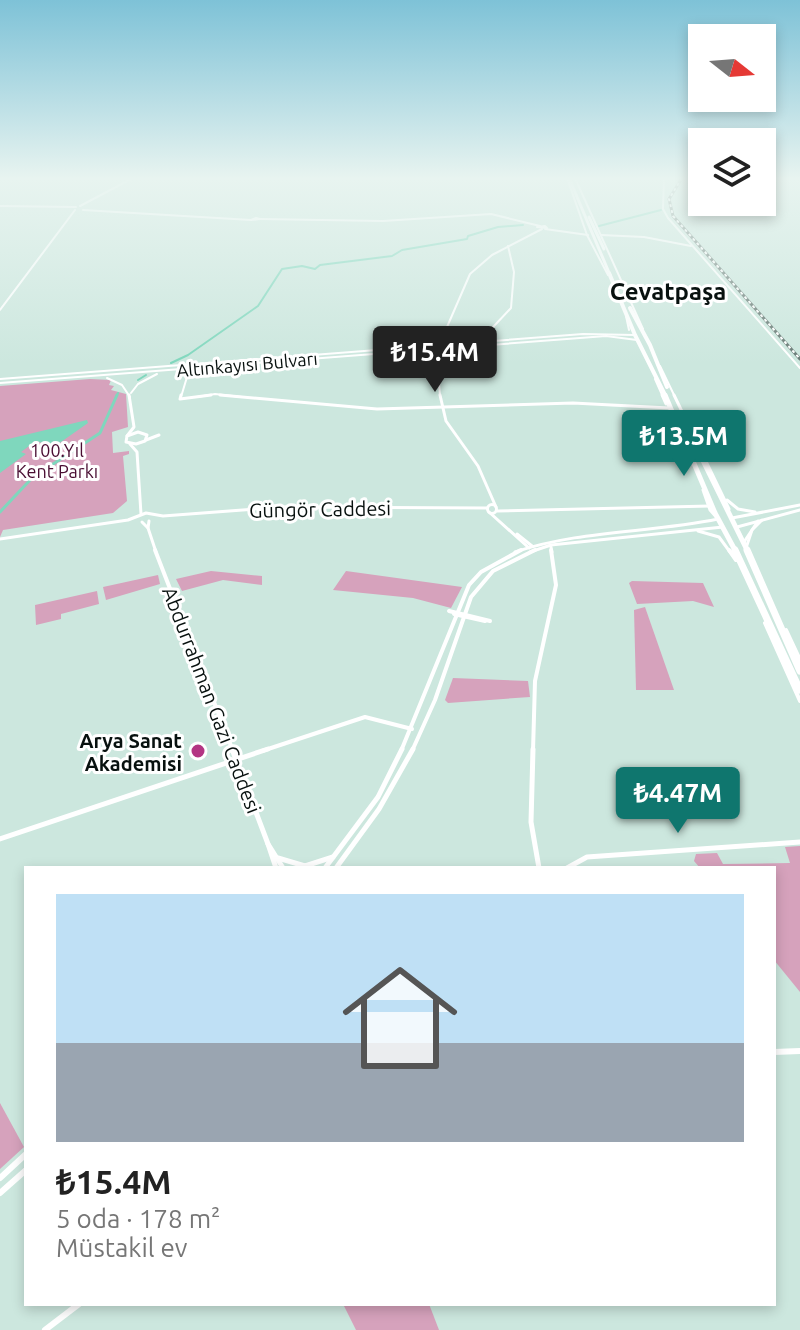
<!DOCTYPE html>
<html lang="tr">
<head>
<meta charset="utf-8">
<style>
	:root { --surface:#fff; --page:#f6f6f6; --text:#222; --muted:#767676; --accent:#0f766e }
	body { margin:0; font-family:Ubuntu,sans-serif; background:var(--page); color:var(--text); height:100vh; display:flex; flex-direction:column; font-size:30px; white-space:nowrap }
	* { box-sizing:border-box; margin:0 }
	p { font-size:26px; color:var(--muted) }
	.icon { flex:none; width:44px; height:44px; fill:none; stroke:currentColor; stroke-width:2; stroke-linecap:round; stroke-linejoin:round }
	.map { position:relative; flex:1; overflow:hidden }
	.drawer { position:absolute; left:24px; top:866px; width:752px; height:440px; display:flex; flex-direction:column; background:var(--surface); border-radius:0px; box-shadow:0 4px 12px #0003 }
	.drawer>* { flex:none }
	.needle { width:52px; rotate:107deg }
	.buttons { position:absolute; left:688px; top:24px; display:grid; gap:16px }
	.buttons a { display:grid; place-items:center; width:88px; height:88px; border-radius:0px; background:var(--surface); box-shadow:0 4px 12px #0003; font-size:40px }
	.price { position:absolute; translate:-50% -68px; padding:0 18px; border-radius:8px; background:var(--accent); color:#fff; font-size:26px; line-height:52px; filter:drop-shadow(0 2px 4px #0008) }
	.price::after { content:''; position:absolute; left:50%; top:48px; width:24px; height:18px; margin-left:-12px; background:inherit; clip-path:polygon(0 0,100% 0,50% 100%) }
	.price.on { background:#222; color:#fff }
	ul { padding:0; list-style:none }
	li { display:grid; align-content:center; gap:16px; height:424px; padding:0 32px }
	li span { display:grid; place-items:center; height:248px; border-radius:0px; color:#555 }
	li>.icon { margin-inline-start:auto }
	span .icon { width:144px; height:144px; fill:#fffc; stroke-width:1 }
	li b { font-size:34px }
	.map>svg:first-child { display:block }
	.green { fill:#d6a2bc }
	.water { fill:#7fd7bd }
	.lines { fill:none; stroke-linecap:round; stroke-linejoin:round }
	.stream { stroke:#7fd7bd; stroke-width:2 }
	.canal-far1 { stroke:#7fd7bd; stroke-width:2 }
	.canal { stroke:#7fd7bd; stroke-width:3 }
	.secondary-far4 { stroke:#fff; stroke-width:2 }
	.secondary-far3 { stroke:#fff; stroke-width:3 }
	.secondary-far2 { stroke:#fff; stroke-width:4 }
	.secondary-far1 { stroke:#fff; stroke-width:5 }
	.secondary { stroke:#fff; stroke-width:6 }
	.highway-far3 { stroke:#fff; stroke-width:3 }
	.highway-far2 { stroke:#fff; stroke-width:4 }
	.highway-far1 { stroke:#fff; stroke-width:5 }
	.highway { stroke:#fff; stroke-width:7 }
	.rail-casing { stroke:#687a75; stroke-width:3 }
	.rail { stroke:#fff; stroke-width:2; stroke-dasharray:3; stroke-linecap:butt }
	.poi-dot { fill:#b33583; stroke:#fff; stroke-width:3 }
	.labels { text-anchor:middle; dominant-baseline:central; stroke-width:6; stroke-linejoin:round; paint-order:stroke }
	.far-street-label { font-size:18px; fill:#08110f; stroke:#fff }
	.far-park-label { font-size:18px; fill:#490d32; stroke:#fff }
	.street-label { font-size:20px; fill:#08110f; stroke:#fff }
	.poi-label { font-size:20px; font-weight:bold; fill:#08110f; stroke:#fff; text-anchor:end }
	.far-district-label { font-size:24px; font-weight:bold; fill:#08110f; stroke:#fff }
</style>
</head>
<body>
<div class="map">
<svg width="800" height="1330" viewBox="0 0 800 1330">
	<rect width="100%" height="100%" fill="#cce7de"/>
	<!-- green -->
	<g class="green">
		<path d="M90,379L111,380L109,385L114,386L111,390L126,394L128,427L112,432L113,453L129,451V454L123,456L127,501L113,513L3,530L0,537V386Z"/>
		<path d="M211,571L262,576V585L223,580L182,591L176,579Z"/>
		<path d="M346,571L462,587L451,608L413,598L333,590Z"/>
		<path d="M158,575L160,584L106,600L103,587Z"/>
		<path d="M632,581L703,583L714,607L693,601L637,604L629,583Z"/>
		<path d="M97,591L99,604L61,614V619L36,625L35,605Z"/>
		<path d="M645,607L674,690H636L634,610Z"/>
		<path d="M453,678L528,681L530,697L448,703L445,700Z"/>
		<path d="M800,846V992L774,960V868H700L694,861L696,854L717,853L723,864L790,863L785,847Z"/>
		<path d="M0,1103L24,1147L0,1169Z"/>
		<path d="M343,1304H429L439,1330H356Z"/>
	</g>
	<!-- water -->
	<path class="water" d="M87,420L88,423L41,456L36,454L48,445L36,441L21,452L26,454L0,473V441Z"/>
	<g class="lines">
		<!-- stream -->
		<g class="stream">
			<path d="M599,226L661,210"/>
			<path d="M171,363L188,355L258,306L282,269L302,266L315,269L320,265L392,256L402,250L467,239L468,236L498,227L523,225"/>
			<path d="M138,380L146,375"/>
		</g>
		<!-- canal-far1 -->
		<path class="canal-far1" d="M116,397L118,393"/>
		<!-- canal -->
		<path class="canal" d="M0,512L32,478L100,433L117,395"/>
		<!-- secondary-far4 -->
		<g class="secondary-far4">
			<path d="M567,178L587,235L608,275"/>
			<path d="M575,178L643,329"/>
			<path d="M664,178L663,209L668,218L800,368"/>
			<path d="M0,206L76,207"/>
			<path d="M80,206L133,178"/>
			<path d="M83,210L251,220"/>
			<path d="M256,218L260,219L251,220Z"/>
			<path d="M260,219L383,221L491,214L540,226"/>
			<path d="M545,226L547,228L537,227Z"/>
			<path d="M545,229L588,235"/>
			<path d="M601,235L644,237L691,246"/>
			<path d="M0,310L75,210"/>
			<path d="M626,316L629,330"/>
			<path d="M479,342L511,308L514,272L508,246"/>
			<path d="M660,366L675,397"/>
			<path d="M107,378L122,385L130,397"/>
			<path d="M0,379L583,334L635,335"/>
			<path d="M655,379L663,397"/>
			<path d="M0,383L606,336L637,340"/>
			<path d="M131,393L138,384L157,374"/>
			<path d="M181,397L187,377"/>
			<path d="M197,397L215,394L242,397"/>
			<path d="M440,397L437,350L470,274L492,255L542,229"/>
		</g>
		<!-- secondary-far3 -->
		<g class="secondary-far3">
			<path d="M181,395L180,399L211,395"/>
			<path d="M220,395L377,409L573,403L669,408"/>
			<path d="M440,395L446,421L478,466L496,507"/>
			<path d="M662,395L666,404"/>
			<path d="M674,395L729,509"/>
			<path d="M138,432L147,435L145,441L136,444L126,442L127,436Z"/>
			<path d="M127,436L134,427L129,395"/>
			<path d="M146,440L159,435"/>
			<path d="M130,444L137,452L141,514"/>
			<path d="M727,500L738,509L755,512"/>
			<circle cx="492" cy="509" r="4.5"/>
			<path d="M497,511L710,506"/>
			<path d="M489,512L529,548"/>
			<path d="M732,518L800,505"/>
			<path d="M149,521L148,528L156,552"/>
			<path d="M142,522L148,528"/>
			<path d="M737,527L800,510"/>
			<path d="M698,531L719,537L730,552"/>
			<path d="M517,534L532,546"/>
			<path d="M0,539L128,520L146,513L163,516L282,507L487,508"/>
			<path d="M744,542L758,521"/>
			<path d="M551,547L552,552"/>
			<path d="M746,548L752,530L762,520"/>
			<path d="M515,552C580,530 651,533 718,519L710,510L703,490"/>
			<path d="M530,552L551,545L723,527"/>
		</g>
		<!-- secondary-far2 -->
		<g class="secondary-far2">
			<path d="M155,550L233,751"/>
			<path d="M729,550L736,560"/>
			<path d="M449,611L490,621"/>
			<path d="M454,614L485,621"/>
			<path d="M765,623L800,701"/>
			<path d="M786,630L800,660"/>
			<path d="M262,751L365,717L412,729"/>
			<path d="M401,751L469,585L481,572L521,550"/>
			<path d="M412,751L435,700L471,597L493,571L535,550"/>
			<path d="M533,751L535,681L556,585L551,550"/>
		</g>
		<!-- secondary-far1 -->
		<g class="secondary-far1">
			<path d="M232,749L268,844L283,868"/>
			<path d="M533,749L531,822L539,868"/>
			<path d="M0,839L268,749"/>
			<path d="M268,844L276,868"/>
			<path d="M278,858L305,866L333,857"/>
			<path d="M325,868L378,797L402,749"/>
			<path d="M336,868L379,809L413,749"/>
			<path d="M567,868L587,857L800,842"/>
		</g>
		<!-- secondary -->
		<g class="secondary">
			<path d="M774,1052L800,1051"/>
			<path d="M0,1178L26,1154"/>
			<path d="M0,1193L26,1170"/>
			<path d="M45,1330L79,1304"/>
		</g>
		<!-- highway-far3 -->
		<g class="highway-far3">
			<path d="M569,178L610,275"/>
			<path d="M589,217L604,249"/>
		</g>
		<!-- highway-far2 -->
		<g class="highway-far2">
			<path d="M609,273L635,335L666,397"/>
			<path d="M630,308L650,345L667,387"/>
		</g>
		<!-- highway-far1 -->
		<g class="highway-far1">
			<path d="M665,395L715,513L736,552"/>
			<path d="M681,416L748,552"/>
		</g>
		<!-- highway -->
		<g class="highway">
			<path d="M735,550L800,690"/>
			<path d="M747,550L800,671"/>
		</g>
		<!-- rail casing -->
		<g class="rail-casing">
			<path id="rail" d="M682,178L669,199L673,216L800,359"/>
		</g>
		<!-- rail -->
		<use href="#rail" class="rail"/>
	</g>
	<!-- sky -->
	<linearGradient id="sky" x2="0" y2="1"><stop stop-color="#7ec2d7"/><stop offset="0.49" stop-color="#e8f4f0"/><stop offset="1" stop-color="#e8f4f0" stop-opacity="0"/></linearGradient>
	<rect width="800" height="364" fill="url(#sky)"/>
	<!-- markers -->
	<circle class="poi-dot" cx="198" cy="751" r="8"/>
	<g class="labels">
		<!-- far-street labels -->
		<g class="far-street-label">
			<text transform="translate(247 364) rotate(-5)">Altınkayısı Bulvarı</text>
		</g>
		<!-- far-park labels -->
		<g class="far-park-label">
			<text x="57" y="450">100.Yıl<tspan x="57" dy="21">Kent Parkı</tspan></text>
		</g>
		<!-- street labels -->
		<g class="street-label">
			<text transform="translate(320 509) rotate(-1)">Güngör Caddesi</text>
			<text transform="translate(212 700) rotate(69)">Abdurrahman Gazi Caddesi</text>
		</g>
		<!-- poi labels -->
		<g class="poi-label">
			<text x="182" y="740">Arya Sanat<tspan x="182" dy="23">Akademisi</tspan></text>
		</g>
		<!-- far-district labels -->
		<g class="far-district-label">
			<text x="668" y="291">Cevatpaşa</text>
		</g>
	</g>
</svg>
<div class="buttons">
<a><svg class="needle" viewBox="-14 -14 28 28"><path d="M0-13l5 13h-10z" fill="#e53935"/><path d="M0 13l5-13h-10z" fill="#767676"/></svg></a>
<a><svg class="icon" aria-label="layers" viewBox="0 0 24 24"><path d="M12 4l9 5-9 5-9-5zM3 14l9 5 9-5"/></svg></a>
</div>
<b class="price on" style="left:435px;top:394px">₺15.4M</b>
<b class="price" style="left:684px;top:478px">₺13.5M</b>
<b class="price" style="left:678px;top:835px">₺4.47M</b>
<section class="drawer">
<ul>
<li><span style="background:linear-gradient(#bfe0f5 60%,#9aa5b1 0)"><svg class="icon" aria-label="home" viewBox="0 0 24 24"><path d="M3 11l9-7 9 7M6 9v11h12V9"/></svg></span><div><b>₺15.4M</b><p>5 oda · 178 m²</p><p>Müstakil ev</p></div></li>
</ul>
</section>
</div>
</body>
</html>
